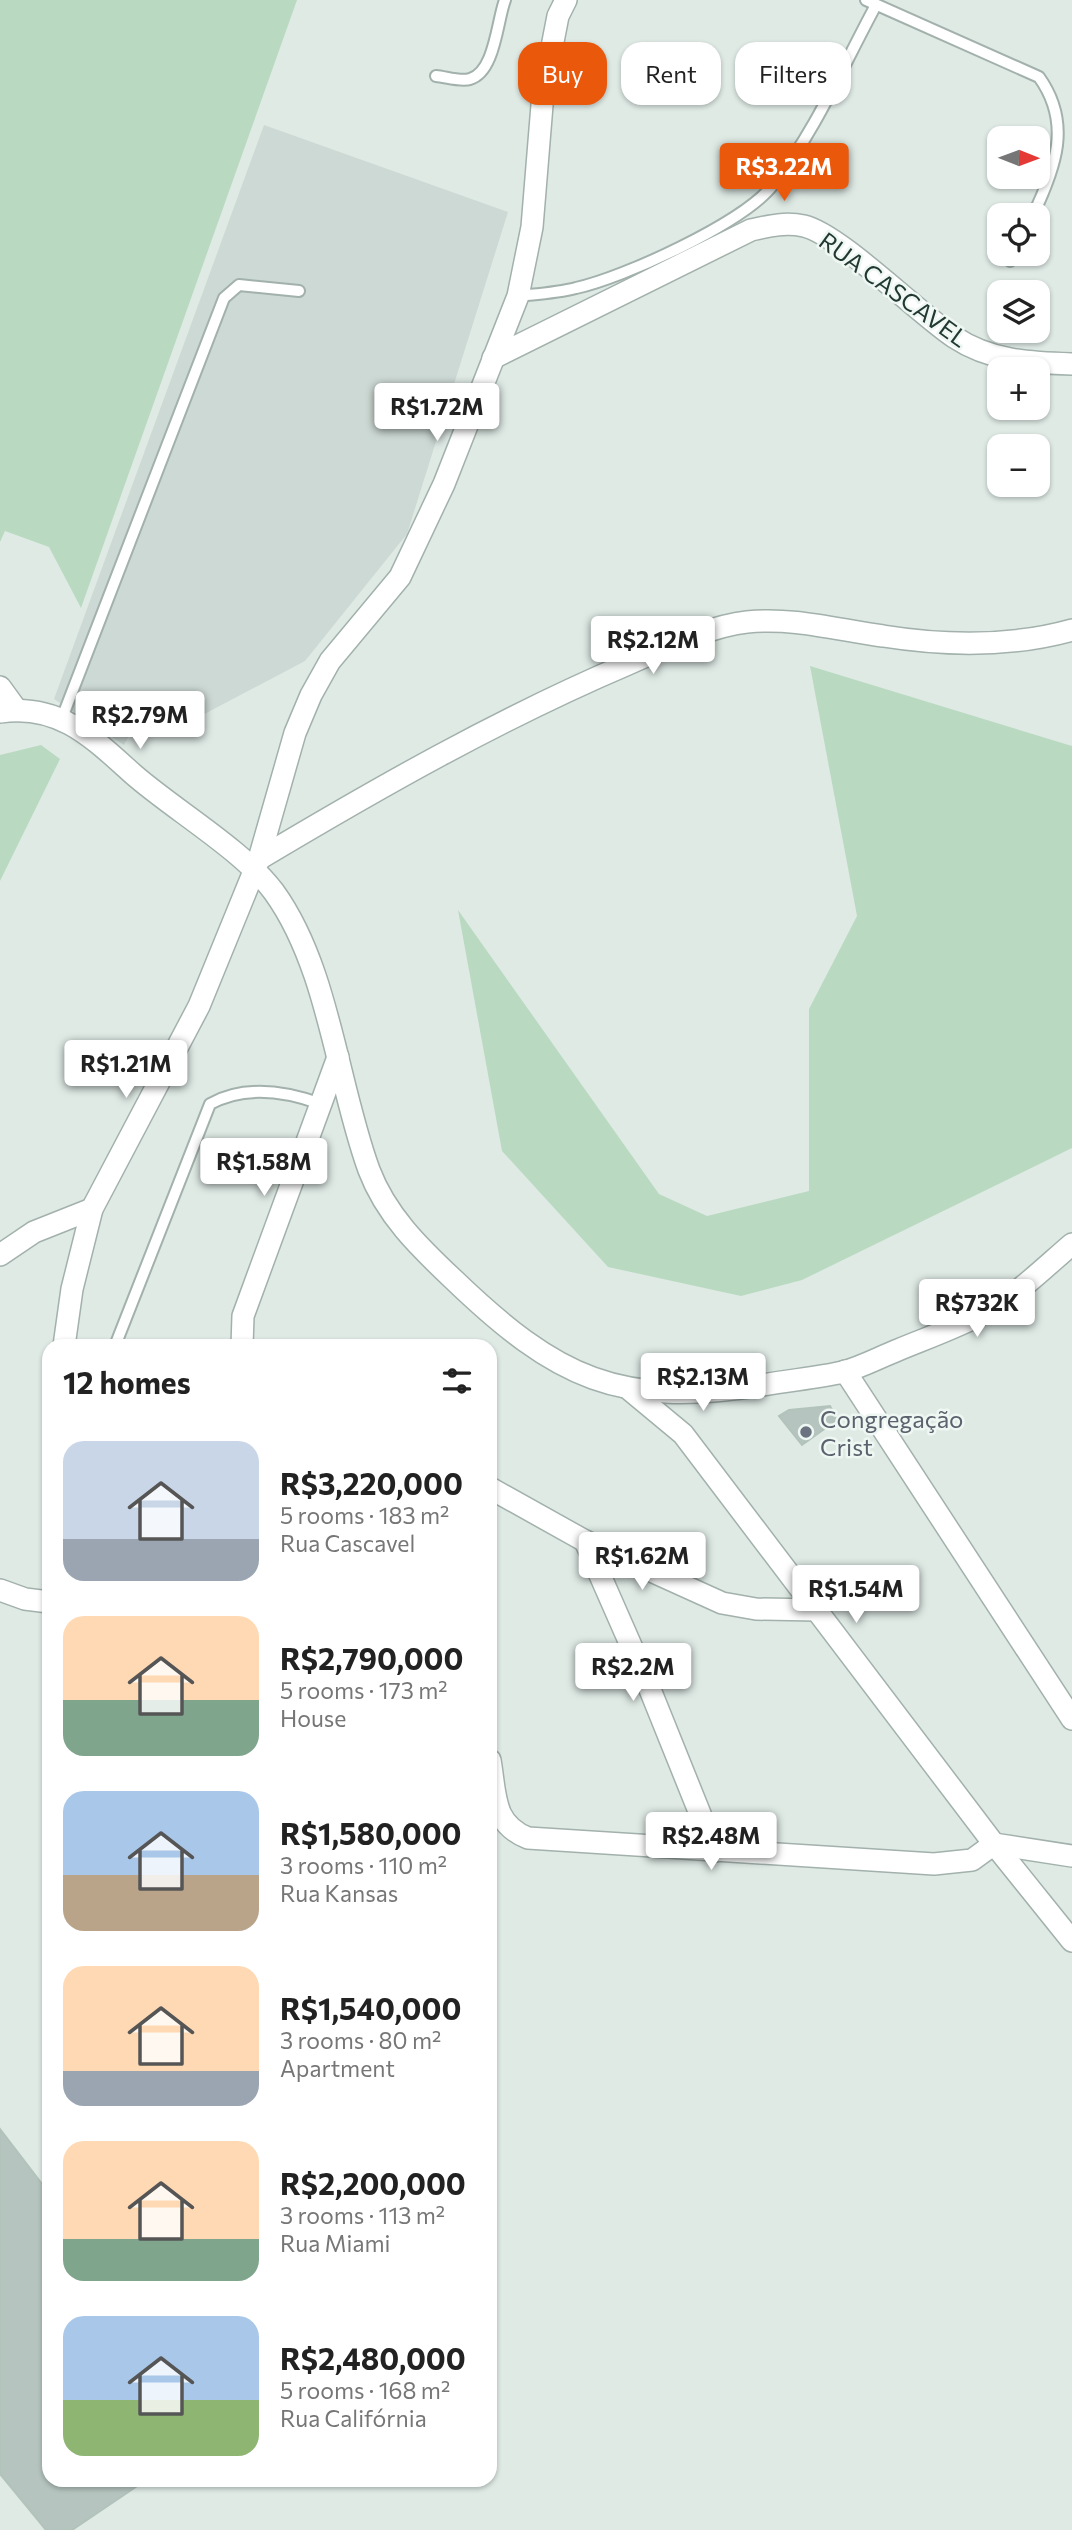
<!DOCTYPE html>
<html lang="en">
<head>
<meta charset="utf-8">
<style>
	:root { --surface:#fff; --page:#f6f6f6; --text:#222; --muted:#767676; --accent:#ea580c }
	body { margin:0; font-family:Commissioner,sans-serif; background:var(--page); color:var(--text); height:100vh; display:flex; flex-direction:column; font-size:26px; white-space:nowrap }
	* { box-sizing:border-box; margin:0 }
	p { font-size:23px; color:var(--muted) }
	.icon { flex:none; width:38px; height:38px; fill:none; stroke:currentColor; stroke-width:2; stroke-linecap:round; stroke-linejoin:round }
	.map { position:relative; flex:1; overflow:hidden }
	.drawer { position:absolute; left:42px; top:1339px; width:455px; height:1148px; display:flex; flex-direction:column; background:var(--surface); border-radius:21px; box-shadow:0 2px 5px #0004 }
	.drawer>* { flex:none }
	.hud { position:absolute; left:518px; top:42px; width:448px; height:63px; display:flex; gap:14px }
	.needle { width:46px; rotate:91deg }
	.buttons { position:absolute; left:987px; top:126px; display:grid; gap:14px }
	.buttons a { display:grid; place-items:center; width:63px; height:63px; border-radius:14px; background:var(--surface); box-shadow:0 2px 5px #0004; font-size:35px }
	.price { position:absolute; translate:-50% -60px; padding:0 16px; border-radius:7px; background:#fff; color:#222; font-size:23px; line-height:46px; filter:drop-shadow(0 2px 4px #0008) }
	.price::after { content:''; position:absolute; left:50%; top:42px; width:21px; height:16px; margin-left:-10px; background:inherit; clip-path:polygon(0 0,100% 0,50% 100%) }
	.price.on { background:var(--accent); color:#fff }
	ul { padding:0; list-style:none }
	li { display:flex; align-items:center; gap:21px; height:175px; padding:0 21px }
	li span { display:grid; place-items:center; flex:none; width:196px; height:140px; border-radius:21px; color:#555 }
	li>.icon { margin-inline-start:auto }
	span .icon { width:84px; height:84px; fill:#fffc; stroke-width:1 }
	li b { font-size:30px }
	h2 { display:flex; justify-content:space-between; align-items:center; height:84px; padding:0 21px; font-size:30px }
	.pill { padding:0 24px; border-radius:21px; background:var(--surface); box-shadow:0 2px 5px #0004; font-size:24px; line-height:63px }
	.pill.on { background:var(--accent); color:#fff }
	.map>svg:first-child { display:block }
	.built { fill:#cdd9d4 }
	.green { fill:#b9dac1 }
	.building { fill:#b5c4be; stroke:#b2c3bb; stroke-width:2 }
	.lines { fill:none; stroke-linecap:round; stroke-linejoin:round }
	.service-casing { stroke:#a2b1ac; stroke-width:14 }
	.minor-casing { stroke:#a2b1ac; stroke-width:24 }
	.service { stroke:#fff; stroke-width:10 }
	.minor { stroke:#fff; stroke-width:21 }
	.worship-dot { fill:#6b7280; stroke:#eff7f3; stroke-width:2.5 }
	.labels { text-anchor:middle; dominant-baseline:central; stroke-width:5; stroke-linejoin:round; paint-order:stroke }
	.street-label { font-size:24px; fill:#213932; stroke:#eff7f3 }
	.worship-label { font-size:24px; fill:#5b616d; stroke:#eff7f3; text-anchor:start }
</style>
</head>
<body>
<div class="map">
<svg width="1072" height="2530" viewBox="0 0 1072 2530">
	<rect width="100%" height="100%" fill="#dfeae5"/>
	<!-- built -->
	<path class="built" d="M264,125L508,212L407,534L305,661L195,719L141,713L124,745L54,699Z"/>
	<!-- green -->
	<g class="green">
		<path d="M0,0H297L81,608L49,547L5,531L0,542Z"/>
		<path d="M810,666L1072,746V1148L802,1280L741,1296L608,1267L502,1151L458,910L659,1194L707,1216L809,1191V1009L857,916Z"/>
		<path d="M41,745L60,759L0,881V755Z"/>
	</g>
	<!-- building -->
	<g class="building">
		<path d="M830,1406L837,1420L802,1445L779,1416L789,1410Z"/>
		<path d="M0,2129L49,2193V2480H146L72,2530H46L0,2474Z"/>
	</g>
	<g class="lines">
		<!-- service casing -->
		<g class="service-casing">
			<g id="service">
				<path d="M866,0L1039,77C1072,123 1056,167 1033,215"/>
				<path d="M436,76C446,77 461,82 470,79C495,72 497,21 505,0"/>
				<path d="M1010,261L1014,254"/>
				<path d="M518,296C537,294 557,293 576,288C623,278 743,223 773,185C815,132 844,64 876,5"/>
				<path d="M62,718L224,298L239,285L299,291"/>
				<path d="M115,1346L210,1104C244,1085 285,1091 321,1104"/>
			</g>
		</g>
		<!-- minor casing -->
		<g class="minor-casing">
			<g id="minor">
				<path d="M493,358L751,230C769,226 785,222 804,226C839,234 918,313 954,337C990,361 1030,363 1072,364"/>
				<path d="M0,687L16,709"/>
				<path d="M0,712C59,703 93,738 133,774C174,810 243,850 274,892C329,968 337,1083 369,1170C386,1215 419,1247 453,1279C557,1379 619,1408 763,1385C790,1380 817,1378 843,1372C862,1367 880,1357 898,1350C927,1338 958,1327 986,1312C1018,1294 1044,1268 1072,1244"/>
				<path d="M259,859C378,788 499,719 628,664C663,649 709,626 747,622C793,617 838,630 883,636C946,646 1011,647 1072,630"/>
				<path d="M0,1255L34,1232L92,1209"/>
				<path d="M64,1346L72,1289L92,1209L199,1006L259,859L295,733L311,695L330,661L400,577L444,484L518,296L532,227L543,93L558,16L566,0"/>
				<path d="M242,1346L243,1316L338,1057"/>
				<path d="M845,1371L1072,1719"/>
				<path d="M630,1390L683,1434L994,1844L1072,1941"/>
				<path d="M490,1488L585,1541L722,1603L756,1609L818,1610"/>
				<path d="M585,1541L647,1682L715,1851"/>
				<path d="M0,1590L25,1599L49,1602"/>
				<path d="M490,1760C496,1794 492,1824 528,1838L934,1864L972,1860L994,1844"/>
				<path d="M994,1844L1072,1856"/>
			</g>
		</g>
		<!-- service -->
		<use href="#service" class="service"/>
		<!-- minor -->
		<use href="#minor" class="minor"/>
	</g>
	<!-- markers -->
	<circle class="worship-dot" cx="806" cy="1432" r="7"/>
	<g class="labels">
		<!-- street labels -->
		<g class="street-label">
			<text transform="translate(894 289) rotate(36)">RUA CASCAVEL</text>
		</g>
		<!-- worship labels -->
		<g class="worship-label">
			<text x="820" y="1418">Congregação<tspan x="820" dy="28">Crist</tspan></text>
		</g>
	</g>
</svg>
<div class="buttons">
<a><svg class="needle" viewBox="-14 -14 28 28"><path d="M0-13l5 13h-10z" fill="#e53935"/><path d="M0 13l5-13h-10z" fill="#767676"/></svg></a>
<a><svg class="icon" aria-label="locate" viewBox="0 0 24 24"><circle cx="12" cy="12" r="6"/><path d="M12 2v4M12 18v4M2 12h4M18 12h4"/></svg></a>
<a><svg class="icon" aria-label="layers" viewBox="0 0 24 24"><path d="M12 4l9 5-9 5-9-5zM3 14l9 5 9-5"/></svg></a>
<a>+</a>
<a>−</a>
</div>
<b class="price on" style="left:784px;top:203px">R$3.22M</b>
<b class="price" style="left:437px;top:443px">R$1.72M</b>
<b class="price" style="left:653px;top:676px">R$2.12M</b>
<b class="price" style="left:140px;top:751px">R$2.79M</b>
<b class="price" style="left:126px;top:1100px">R$1.21M</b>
<b class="price" style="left:264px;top:1198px">R$1.58M</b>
<b class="price" style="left:977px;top:1339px">R$732K</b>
<b class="price" style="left:703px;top:1413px">R$2.13M</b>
<b class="price" style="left:642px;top:1592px">R$1.62M</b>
<b class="price" style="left:856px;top:1625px">R$1.54M</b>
<b class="price" style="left:633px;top:1703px">R$2.2M</b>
<b class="price" style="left:711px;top:1872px">R$2.48M</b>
<div class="hud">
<a class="pill on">Buy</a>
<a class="pill">Rent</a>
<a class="pill">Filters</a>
</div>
<section class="drawer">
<h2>12 homes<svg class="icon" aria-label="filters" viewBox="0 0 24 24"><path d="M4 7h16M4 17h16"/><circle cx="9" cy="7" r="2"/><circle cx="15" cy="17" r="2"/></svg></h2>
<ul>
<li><span style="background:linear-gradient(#c9d6e8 70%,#9aa5b1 0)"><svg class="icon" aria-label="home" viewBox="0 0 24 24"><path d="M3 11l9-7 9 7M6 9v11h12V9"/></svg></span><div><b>R$3,220,000</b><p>5 rooms · 183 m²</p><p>Rua Cascavel</p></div></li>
<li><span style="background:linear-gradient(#ffd9b3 60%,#7fa58c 0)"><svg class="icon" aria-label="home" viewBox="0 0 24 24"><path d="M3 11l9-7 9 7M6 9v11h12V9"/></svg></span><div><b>R$2,790,000</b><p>5 rooms · 173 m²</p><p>House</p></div></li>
<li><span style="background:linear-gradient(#a9c7e8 60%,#b9a48a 0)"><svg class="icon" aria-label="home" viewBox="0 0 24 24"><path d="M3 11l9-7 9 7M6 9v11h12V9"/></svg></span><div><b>R$1,580,000</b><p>3 rooms · 110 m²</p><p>Rua Kansas</p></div></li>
<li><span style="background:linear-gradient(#ffd9b3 75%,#9aa5b1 0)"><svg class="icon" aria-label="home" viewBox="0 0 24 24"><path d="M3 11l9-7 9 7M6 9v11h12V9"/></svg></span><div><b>R$1,540,000</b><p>3 rooms · 80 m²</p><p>Apartment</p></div></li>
<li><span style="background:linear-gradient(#ffd9b3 70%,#7fa58c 0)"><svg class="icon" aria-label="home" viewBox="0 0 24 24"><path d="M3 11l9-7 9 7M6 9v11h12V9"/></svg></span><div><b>R$2,200,000</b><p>3 rooms · 113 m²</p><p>Rua Miami</p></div></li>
<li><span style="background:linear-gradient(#a9c7e8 60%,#8fb573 0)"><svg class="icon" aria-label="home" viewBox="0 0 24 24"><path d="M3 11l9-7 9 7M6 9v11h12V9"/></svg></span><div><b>R$2,480,000</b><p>5 rooms · 168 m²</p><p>Rua Califórnia</p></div></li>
</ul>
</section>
</div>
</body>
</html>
